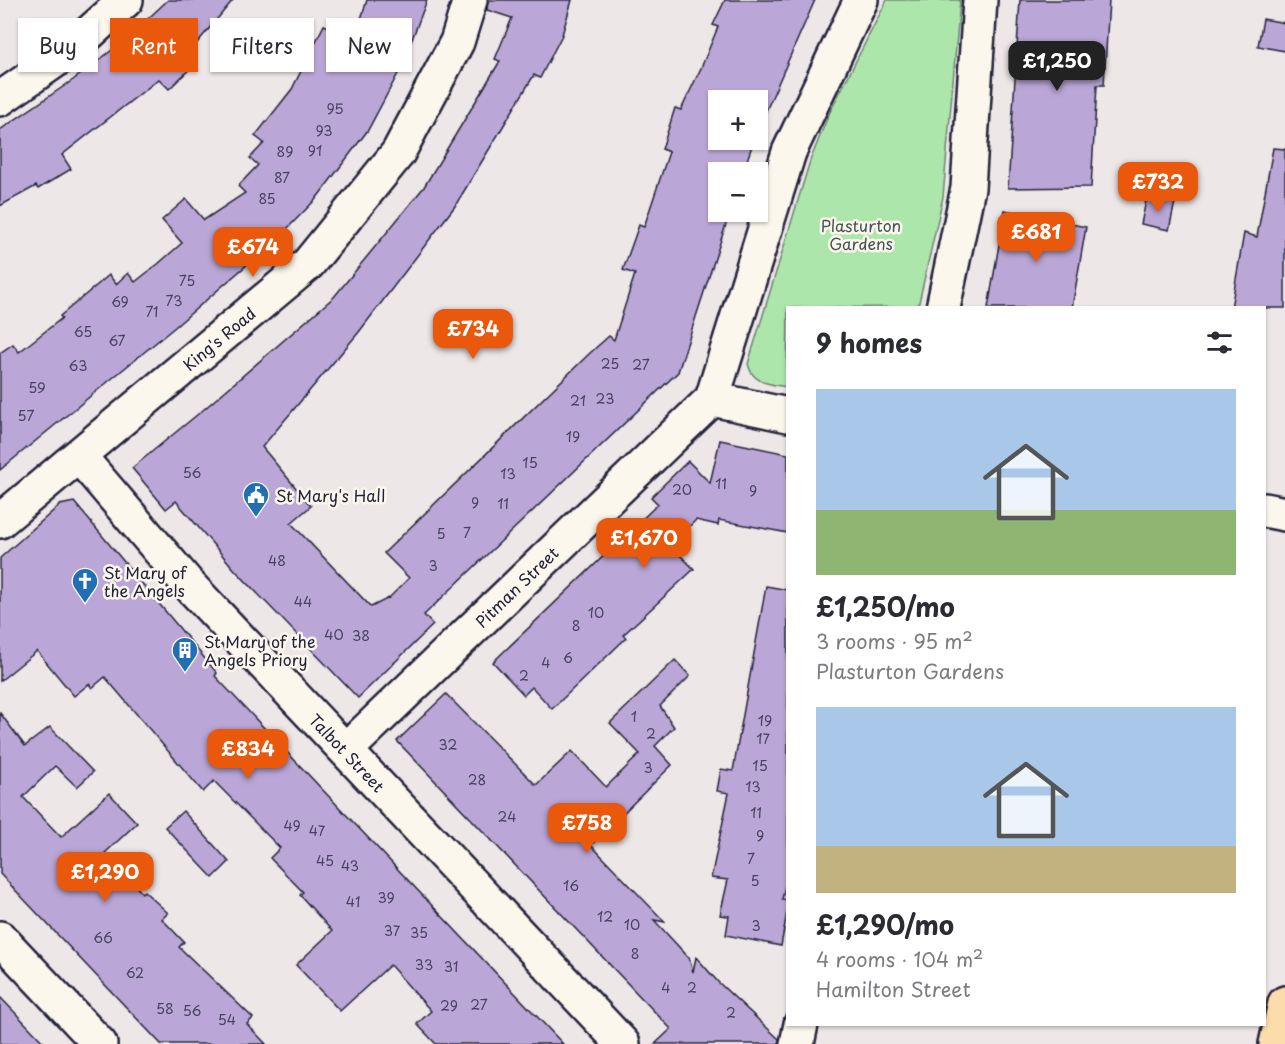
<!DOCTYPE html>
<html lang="en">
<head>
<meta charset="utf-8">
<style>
	:root { --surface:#fff; --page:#f7f7f7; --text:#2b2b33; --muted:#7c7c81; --accent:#ea580c }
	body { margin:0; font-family:"Playpen Sans",sans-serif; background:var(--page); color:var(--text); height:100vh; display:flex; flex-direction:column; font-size:22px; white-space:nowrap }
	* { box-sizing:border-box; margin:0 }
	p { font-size:20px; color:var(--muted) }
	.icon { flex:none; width:33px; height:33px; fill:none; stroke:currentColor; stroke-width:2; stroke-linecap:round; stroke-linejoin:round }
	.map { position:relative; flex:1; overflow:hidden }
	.details { position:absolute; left:786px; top:306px; width:480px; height:720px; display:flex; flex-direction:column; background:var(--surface); border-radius:0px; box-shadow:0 2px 4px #0004 }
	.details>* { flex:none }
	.guide { position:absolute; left:18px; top:18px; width:570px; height:54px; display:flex; gap:12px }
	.buttons { position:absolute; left:708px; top:90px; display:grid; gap:12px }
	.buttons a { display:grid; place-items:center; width:60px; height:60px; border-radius:0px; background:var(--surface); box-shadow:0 2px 4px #0004; font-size:30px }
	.price { position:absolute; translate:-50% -51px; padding:0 14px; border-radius:12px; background:var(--accent); color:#fff; font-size:20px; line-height:39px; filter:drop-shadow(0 2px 3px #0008) }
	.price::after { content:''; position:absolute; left:50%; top:36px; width:18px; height:14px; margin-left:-9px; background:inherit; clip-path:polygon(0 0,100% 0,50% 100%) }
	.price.current { background:#222; color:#fff }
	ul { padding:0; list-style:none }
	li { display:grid; align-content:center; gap:12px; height:318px; padding:0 30px }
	li span { display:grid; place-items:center; height:186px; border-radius:0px; color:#555 }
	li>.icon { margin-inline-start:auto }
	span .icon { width:108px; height:108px; fill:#fffc; stroke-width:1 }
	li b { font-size:26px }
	h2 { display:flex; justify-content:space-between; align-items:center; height:72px; padding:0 30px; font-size:26px }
	.chip { padding:0 21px; border-radius:0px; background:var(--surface); box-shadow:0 2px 4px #0004; font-size:21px; line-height:54px }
	.chip.current { background:var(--accent); color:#fff }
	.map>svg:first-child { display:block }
	.green { fill:#ade6aa; stroke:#688472; stroke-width:1.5 }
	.building { fill:#bba7d7; stroke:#22223b; stroke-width:1.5 }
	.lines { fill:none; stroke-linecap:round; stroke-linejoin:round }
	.minor-casing { stroke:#22223b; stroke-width:38 }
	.major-casing { stroke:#22223b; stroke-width:38 }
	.minor { stroke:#fbf7ec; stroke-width:33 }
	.major { stroke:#fddcac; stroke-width:33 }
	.labels { text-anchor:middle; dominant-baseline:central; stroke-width:5; stroke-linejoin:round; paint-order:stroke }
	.number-label { font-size:14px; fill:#484362 }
	.park-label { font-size:16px; fill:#455357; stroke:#fbf7ec }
	.street-label { font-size:16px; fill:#22223b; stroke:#fbf7ec }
	.poi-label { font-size:16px; fill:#22223b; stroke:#fbf7ec; text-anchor:start }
</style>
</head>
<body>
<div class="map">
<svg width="1285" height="1044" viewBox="0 0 1285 1044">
	<rect width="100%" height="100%" fill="#eee7e8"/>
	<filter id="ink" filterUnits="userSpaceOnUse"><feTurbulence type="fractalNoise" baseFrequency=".0167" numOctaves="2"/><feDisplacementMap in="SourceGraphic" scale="12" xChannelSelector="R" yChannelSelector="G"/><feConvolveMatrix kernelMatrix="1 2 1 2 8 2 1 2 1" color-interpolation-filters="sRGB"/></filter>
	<g filter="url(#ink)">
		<!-- green -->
		<path class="green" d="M887,0H960L943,197L918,307L788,308L787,387C770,384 753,384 748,364L810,161L828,116Z"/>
		<!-- building -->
		<g class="building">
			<path d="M168,0H233L187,55L195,64L169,89L159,79L62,155L71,169L38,189L36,186L0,206V130L73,80L125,40Z"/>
			<path d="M367,0H427L401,68L368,130L316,199L278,238L175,327L0,470V353L13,344L19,352L62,318L60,316L109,275L116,284L128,273L135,282L158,264L182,243L162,220L186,199L204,220L245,193L238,186L258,165L250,158L264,143L255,136L292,89L324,25L355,38Z"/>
			<path d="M488,0H572L562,35L540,78L534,75L455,206L359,332L262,447L311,506L291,523L371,607L389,598L409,578L384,553L590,353L609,336L614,340L635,274L623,270L639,225L644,227L669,152L662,149L675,108L681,110L701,68L718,27L713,25L725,0H815L758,129V100H718V140H754L743,172H718V212H730L678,372L424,615L433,625L358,698L235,570L176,501L166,509L132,468L203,410L334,297L424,187L500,61L495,59L512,18L487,10Z"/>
			<path d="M1020,0H1109L1104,85H1097L1091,187L1008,188Z"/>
			<path d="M1263,19L1285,23V51L1258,46Z"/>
			<path d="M1273,148L1285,149V308H1231L1244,233L1257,237Z"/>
			<path d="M1147,196L1175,202L1169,230L1141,224Z"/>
			<path d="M1005,210L1086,227L1072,308H988Z"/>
			<path d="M720,440L788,454V533L719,520L718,525L696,520L670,545L694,569L623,635L626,638L552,709L532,687L524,695L493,662L658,504L651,497L688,461L710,483Z"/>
			<path d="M74,502L217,673L215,676L563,1044H436L417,1024L431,1011L390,965L340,1011L296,965L332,931L300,895L303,892L270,858L280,848L214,781L203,792L105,677L92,688L89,684L74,696L37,651L0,681V558L60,505Z"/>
			<path d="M766,586L788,590V875L782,899L788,900V907L781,946L726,935L729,916L720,915L728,880L711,878L729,793L717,791L721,769L733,771Z"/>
			<path d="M675,660L690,676L660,706L674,727L655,746L672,765L591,845L665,922L654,920L689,958L693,972L696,957L718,982L779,1039V1044H655L671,1029L397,741L446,694L536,785L572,751L606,787L640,754L610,723Z"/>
			<path d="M0,713L25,746L50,727L93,772L77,787L55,766L23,797L61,837L109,793L137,823L105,853L142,893L144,891L168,913L162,919L184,942L179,947L253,1018L247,1024L266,1044H161L0,874Z"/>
			<path d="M183,811L229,862L213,878L165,827Z"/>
			<path d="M0,997L24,1022L45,1044H0Z"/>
		</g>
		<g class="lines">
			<!-- minor casing -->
			<g class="minor-casing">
				<g id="minor">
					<path d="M0,99L69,51L126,0"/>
					<path d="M943,308L968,188L980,0"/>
					<path d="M712,399L788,415"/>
					<path id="s1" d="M79,456L190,586L623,1044"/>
					<path d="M1264,510L1285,514"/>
					<path id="s2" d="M0,521L308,264L398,153L457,42L470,0"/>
					<path id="s3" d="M346,750L712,399L789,152L861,0"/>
					<path d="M0,938L100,1044"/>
					<path d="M797,1044L801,1024"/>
				</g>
			</g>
			<!-- major casing -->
			<g class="major-casing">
				<path id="major" d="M1276,1044L1285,1003"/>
			</g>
			<!-- minor -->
			<use href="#minor" class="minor"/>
			<!-- major -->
			<use href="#major" class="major"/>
		</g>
	</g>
	<!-- icons -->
	<defs>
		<g id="civic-pin" transform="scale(1.35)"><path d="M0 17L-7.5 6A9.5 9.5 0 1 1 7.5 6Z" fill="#1f6fb2" stroke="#fbf7ec"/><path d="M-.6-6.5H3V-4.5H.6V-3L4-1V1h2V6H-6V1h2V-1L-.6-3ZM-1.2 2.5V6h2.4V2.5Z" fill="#fff"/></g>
		<g id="church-pin" transform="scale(1.35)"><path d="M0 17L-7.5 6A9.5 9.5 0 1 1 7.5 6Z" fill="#1f6fb2" stroke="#fbf7ec"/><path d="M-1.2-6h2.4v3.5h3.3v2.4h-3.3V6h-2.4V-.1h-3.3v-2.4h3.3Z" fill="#fff"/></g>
		<g id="building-pin" transform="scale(1.35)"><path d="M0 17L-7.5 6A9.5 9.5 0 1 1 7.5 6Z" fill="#1f6fb2" stroke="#fbf7ec"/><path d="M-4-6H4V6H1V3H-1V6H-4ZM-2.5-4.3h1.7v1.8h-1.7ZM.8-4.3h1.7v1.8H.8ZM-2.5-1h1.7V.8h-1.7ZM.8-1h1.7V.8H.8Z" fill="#fff"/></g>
	</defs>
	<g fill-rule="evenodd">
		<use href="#civic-pin" x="256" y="495"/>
		<use href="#church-pin" x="85" y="581"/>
		<use href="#building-pin" x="185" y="650"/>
	</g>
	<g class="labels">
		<!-- number labels -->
		<g class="number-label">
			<text x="335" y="108">95</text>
			<text x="324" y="130">93</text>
			<text x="315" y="150">91</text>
			<text x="285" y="151">89</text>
			<text x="282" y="177">87</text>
			<text x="267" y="198">85</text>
			<text x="187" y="280">75</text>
			<text x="174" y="300">73</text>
			<text x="120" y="301">69</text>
			<text x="152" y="311">71</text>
			<text x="83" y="331">65</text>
			<text x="117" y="340">67</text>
			<text x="610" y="363">25</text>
			<text x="641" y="364">27</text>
			<text x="78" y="365">63</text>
			<text x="37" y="387">59</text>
			<text x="605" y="398">23</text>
			<text x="578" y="400">21</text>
			<text x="26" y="415">57</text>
			<text x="573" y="436">19</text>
			<text x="530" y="462">15</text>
			<text x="192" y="472">56</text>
			<text x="508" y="473">13</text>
			<text x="721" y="483">11</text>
			<text x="682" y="489">20</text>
			<text x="753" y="490">9</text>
			<text x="475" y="502">9</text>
			<text x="503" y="503">11</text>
			<text x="467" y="532">7</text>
			<text x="441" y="533">5</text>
			<text x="277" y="560">48</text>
			<text x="433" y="565">3</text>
			<text x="303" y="601">44</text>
			<text x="596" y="612">10</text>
			<text x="576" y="625">8</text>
			<text x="334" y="634">40</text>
			<text x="361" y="635">38</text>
			<text x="568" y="657">6</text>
			<text x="546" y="662">4</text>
			<text x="524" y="675">2</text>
			<text x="634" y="716">1</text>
			<text x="765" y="720">19</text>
			<text x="651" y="733">2</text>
			<text x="763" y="738">17</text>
			<text x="448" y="744">32</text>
			<text x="760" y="765">15</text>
			<text x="648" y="767">3</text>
			<text x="477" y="779">28</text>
			<text x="753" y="786">13</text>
			<text x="756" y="812">11</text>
			<text x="507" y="816">24</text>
			<text x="292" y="825">49</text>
			<text x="317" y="830">47</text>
			<text x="760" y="835">9</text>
			<text x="751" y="858">7</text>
			<text x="325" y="860">45</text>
			<text x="350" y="865">43</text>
			<text x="755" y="880">5</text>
			<text x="571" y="885">16</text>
			<text x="386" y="897">39</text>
			<text x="353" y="901">41</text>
			<text x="605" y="916">12</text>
			<text x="632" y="924">10</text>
			<text x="756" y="925">3</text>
			<text x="392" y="930">37</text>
			<text x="419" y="932">35</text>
			<text x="103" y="937">66</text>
			<text x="635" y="953">8</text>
			<text x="424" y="964">33</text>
			<text x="451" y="966">31</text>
			<text x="135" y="972">62</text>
			<text x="666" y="987">4</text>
			<text x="692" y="987">2</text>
			<text x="479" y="1004">27</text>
			<text x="449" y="1005">29</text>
			<text x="165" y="1008">58</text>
			<text x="192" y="1010">56</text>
			<text x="731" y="1012">2</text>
			<text x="227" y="1019">54</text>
		</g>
		<!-- park labels -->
		<g class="park-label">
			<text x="861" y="225">Plasturton<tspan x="861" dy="18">Gardens</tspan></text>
		</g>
		<!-- street labels -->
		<g class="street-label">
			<text stroke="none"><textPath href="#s2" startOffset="285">King's Road</textPath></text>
			<text stroke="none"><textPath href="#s3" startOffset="236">Pitman Street</textPath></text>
			<text stroke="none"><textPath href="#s1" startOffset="400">Talbot Street</textPath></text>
		</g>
		<!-- poi labels -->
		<g class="poi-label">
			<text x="276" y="495">St Mary's Hall</text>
			<text x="104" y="572">St Mary of<tspan x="104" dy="18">the Angels</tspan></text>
			<text x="204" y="641">St Mary of the<tspan x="204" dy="18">Angels Priory</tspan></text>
		</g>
	</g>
</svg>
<div class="buttons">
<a>+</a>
<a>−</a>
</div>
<b class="price current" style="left:1057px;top:92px">£1,250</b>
<b class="price" style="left:1158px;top:213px">£732</b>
<b class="price" style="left:1036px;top:263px">£681</b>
<b class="price" style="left:253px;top:278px">£674</b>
<b class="price" style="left:473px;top:360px">£734</b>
<b class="price" style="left:644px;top:569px">£1,670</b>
<b class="price" style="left:248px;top:780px">£834</b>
<b class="price" style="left:587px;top:854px">£758</b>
<b class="price" style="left:105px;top:903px">£1,290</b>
<div class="guide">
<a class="chip">Buy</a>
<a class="chip current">Rent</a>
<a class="chip">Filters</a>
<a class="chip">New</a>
</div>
<section class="details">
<h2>9 homes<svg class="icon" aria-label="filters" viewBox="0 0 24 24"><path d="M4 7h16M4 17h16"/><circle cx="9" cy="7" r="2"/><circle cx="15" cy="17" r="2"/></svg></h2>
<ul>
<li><span style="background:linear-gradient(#a9c7e8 65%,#8fb573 0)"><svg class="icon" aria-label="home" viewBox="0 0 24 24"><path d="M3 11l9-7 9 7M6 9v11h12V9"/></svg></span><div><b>£1,250/mo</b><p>3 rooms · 95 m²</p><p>Plasturton Gardens</p></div></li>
<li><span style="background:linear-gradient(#a9c7e8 75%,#c2b280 0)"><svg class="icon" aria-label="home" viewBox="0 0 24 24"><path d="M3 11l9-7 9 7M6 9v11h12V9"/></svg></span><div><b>£1,290/mo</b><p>4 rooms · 104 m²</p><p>Hamilton Street</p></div></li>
</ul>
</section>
</div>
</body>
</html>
